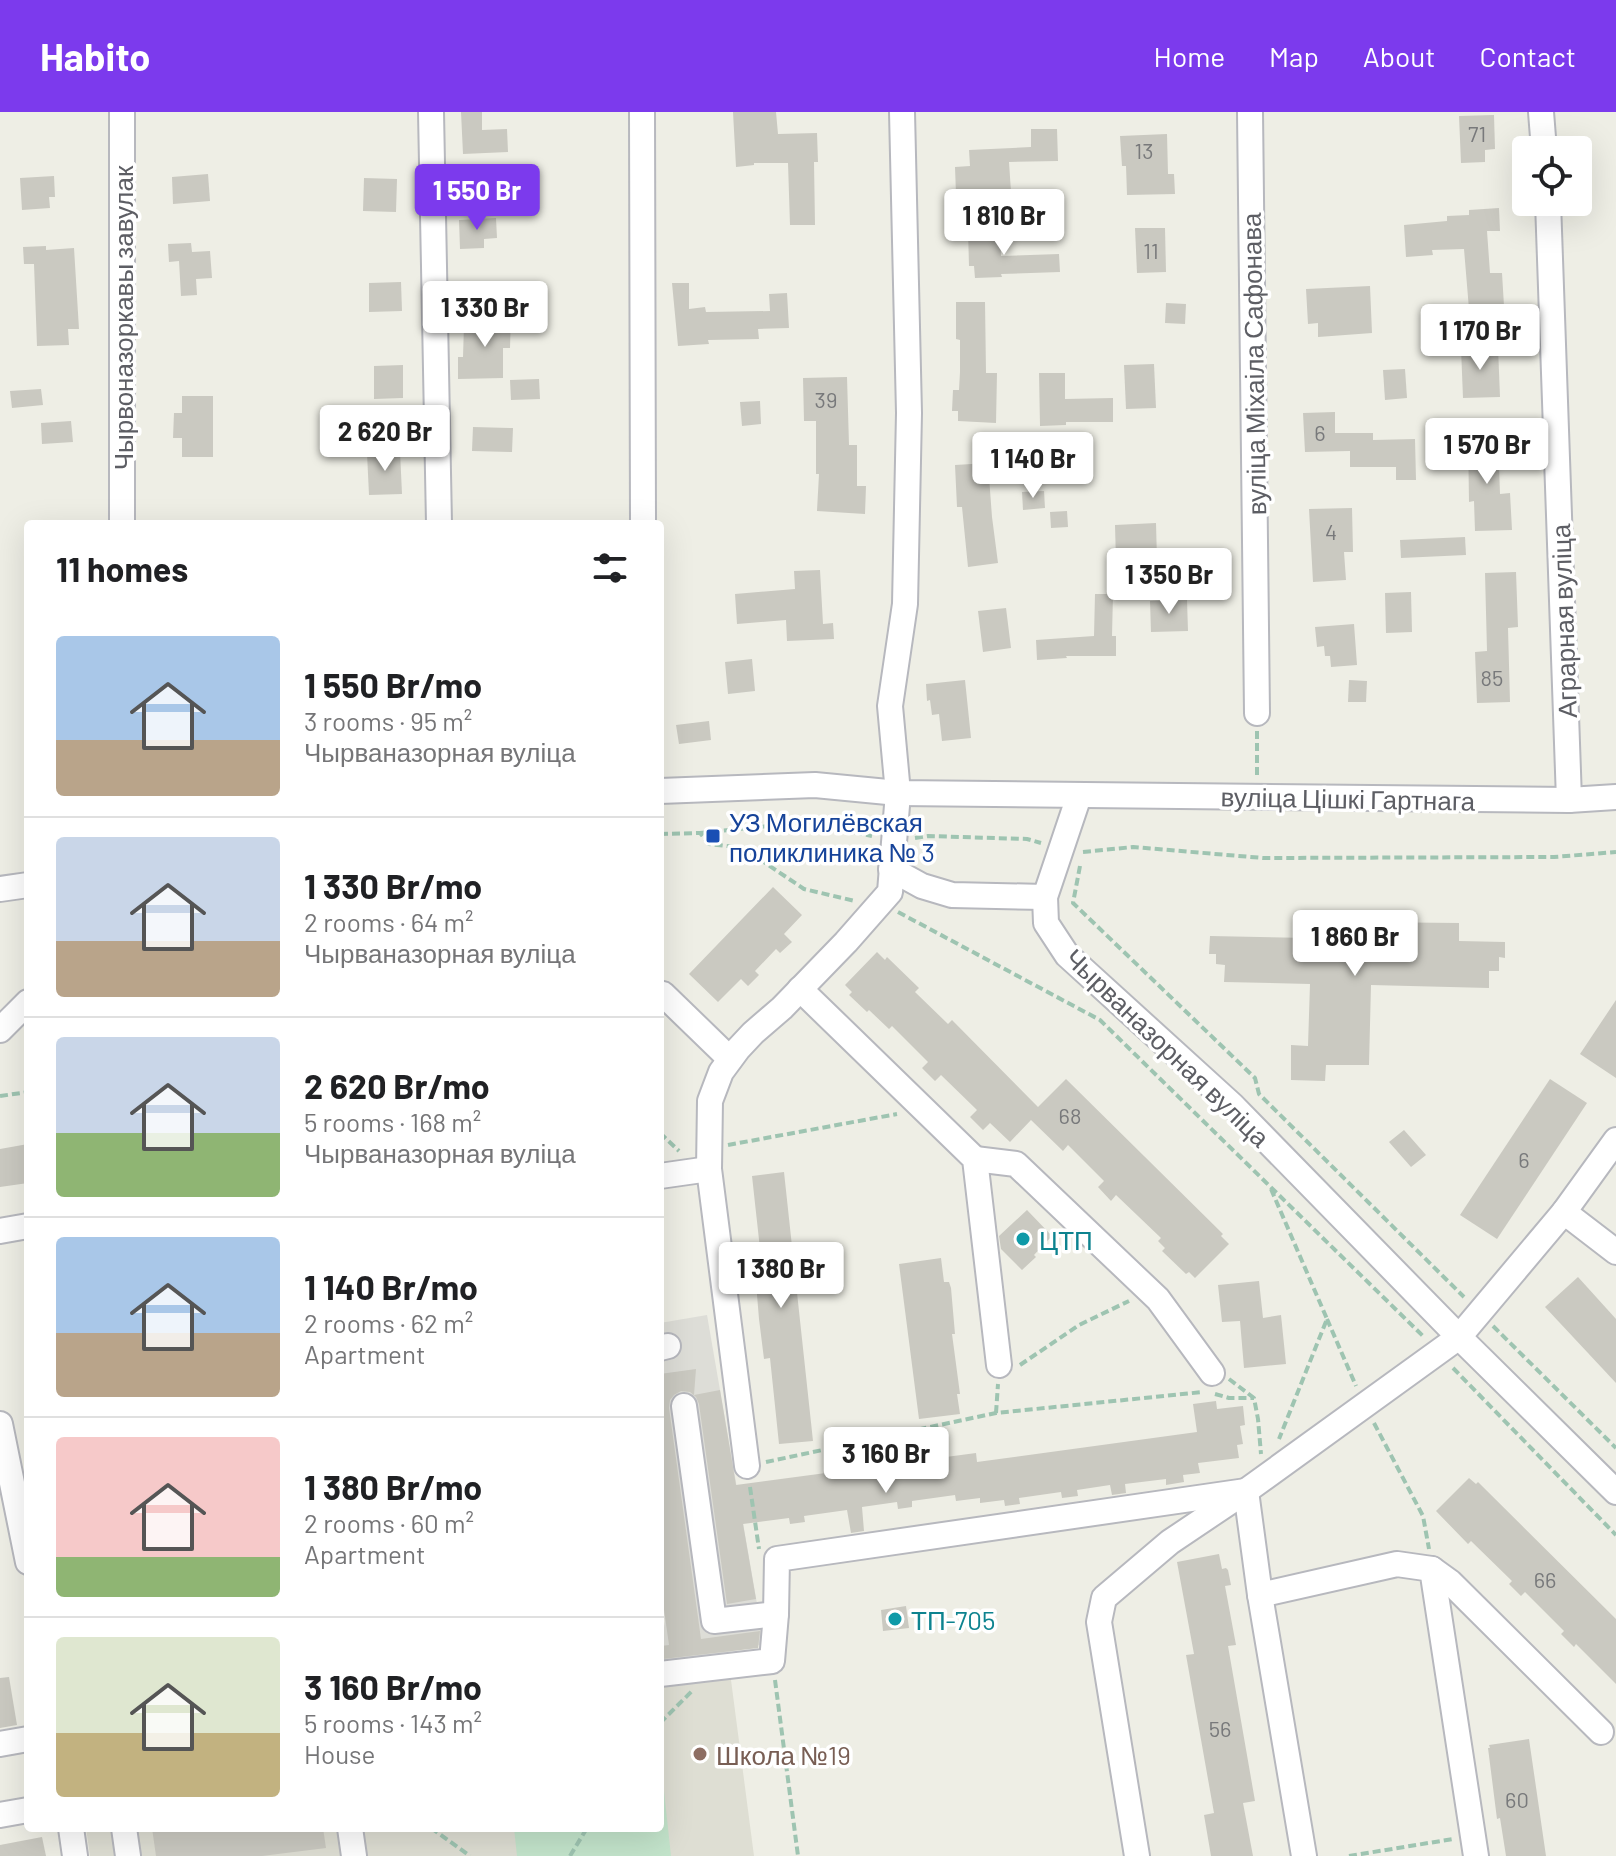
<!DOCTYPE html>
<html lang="en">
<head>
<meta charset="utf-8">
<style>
	:root { --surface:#fff; --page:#f2f2f2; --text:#202124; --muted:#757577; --line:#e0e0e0; --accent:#7c3aed }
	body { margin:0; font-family:Barlow,sans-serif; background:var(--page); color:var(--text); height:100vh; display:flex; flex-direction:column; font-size:30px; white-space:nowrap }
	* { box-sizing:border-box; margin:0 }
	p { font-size:26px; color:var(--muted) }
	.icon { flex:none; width:44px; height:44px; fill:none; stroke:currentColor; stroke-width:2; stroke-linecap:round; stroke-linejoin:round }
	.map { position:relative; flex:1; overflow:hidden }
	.sheet { position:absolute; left:24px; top:408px; width:640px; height:1312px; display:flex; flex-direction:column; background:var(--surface); border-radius:8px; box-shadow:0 8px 32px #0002 }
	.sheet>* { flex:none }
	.controls { position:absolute; left:1512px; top:24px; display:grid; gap:16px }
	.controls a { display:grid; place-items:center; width:80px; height:80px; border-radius:8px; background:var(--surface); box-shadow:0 8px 32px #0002; font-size:40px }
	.price { position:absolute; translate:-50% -68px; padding:0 18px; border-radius:8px; background:#fff; color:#222; font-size:26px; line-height:52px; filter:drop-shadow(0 2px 4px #0008) }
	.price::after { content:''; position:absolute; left:50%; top:48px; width:24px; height:18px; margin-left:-12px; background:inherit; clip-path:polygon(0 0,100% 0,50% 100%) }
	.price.on { background:var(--accent); color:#fff }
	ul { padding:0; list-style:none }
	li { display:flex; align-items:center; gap:24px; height:200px; padding:0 32px }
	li+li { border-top:2px solid var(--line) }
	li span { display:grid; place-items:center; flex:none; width:224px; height:160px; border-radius:8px; color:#555 }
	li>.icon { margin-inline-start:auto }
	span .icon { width:96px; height:96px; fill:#fffc; stroke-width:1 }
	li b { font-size:34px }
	h2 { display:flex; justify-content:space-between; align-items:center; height:96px; padding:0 32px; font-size:34px }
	header { display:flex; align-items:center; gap:48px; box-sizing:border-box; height:112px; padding:0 40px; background:var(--accent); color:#fff }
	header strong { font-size:38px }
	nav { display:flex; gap:44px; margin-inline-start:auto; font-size:28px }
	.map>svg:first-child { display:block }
	.industrial { fill:#ddddd7 }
	.education { fill:#deded3 }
	.green { fill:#c3e4cb }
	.building { fill:#cac9c1 }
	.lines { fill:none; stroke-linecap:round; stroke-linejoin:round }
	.minor-casing { stroke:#b7b8be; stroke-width:28 }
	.path { stroke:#9ec4b1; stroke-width:4; stroke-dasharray:8 4; stroke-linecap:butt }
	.minor { stroke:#fff; stroke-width:24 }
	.transit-dot { fill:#1a4fb4; stroke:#fff; stroke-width:3 }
	.culture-dot { fill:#0f9aa8; stroke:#fff; stroke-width:3 }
	.education-dot { fill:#8d6e63; stroke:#fff; stroke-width:3 }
	.labels { text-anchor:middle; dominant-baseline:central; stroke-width:7; stroke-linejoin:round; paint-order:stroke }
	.number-label { font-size:22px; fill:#78797b }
	.street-label { font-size:26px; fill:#5d5e64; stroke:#fff }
	.transit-label { font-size:26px; fill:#164399; stroke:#fff; text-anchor:start }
	.culture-label { font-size:26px; fill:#0d838f; stroke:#fff; text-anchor:start }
	.education-label { font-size:26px; fill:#785e54; stroke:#fff; text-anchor:start }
</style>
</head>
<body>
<header>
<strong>Habito</strong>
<nav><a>Home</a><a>Map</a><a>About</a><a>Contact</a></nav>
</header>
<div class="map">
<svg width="1616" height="1744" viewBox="0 0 1616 1744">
	<rect width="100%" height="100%" fill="#eeeee5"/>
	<!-- industrial -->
	<path class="industrial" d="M707,1203L764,1532L664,1554L661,1534L665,1509L660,1471V1211Z"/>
	<!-- education -->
	<path class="education" d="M660,1552H732L731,1568L754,1744H90L86,1716H660Z"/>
	<!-- green -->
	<path class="green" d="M660,1660H662L671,1744H517L514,1716H660Z"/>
	<!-- building -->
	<g class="building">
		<path d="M461,0H482V18L507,17L508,40L463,42Z"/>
		<path d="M733,0H776L778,22L817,21L818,50H814L815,113H790L788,51H754V53L736,55Z"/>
		<path d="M1494,3L1495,37L1485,38V50L1461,51L1459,4Z"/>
		<path d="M1031,17H1057L1058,49L1009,50L1011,80L956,82L955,55L970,54L969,38L1031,35Z"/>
		<path d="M1167,22L1168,62H1174L1175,82L1127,83L1126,54H1122L1120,24Z"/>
		<path d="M208,62L210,89L173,92L172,65Z"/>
		<path d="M54,64L55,85H49L50,96L22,98L20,66Z"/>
		<path d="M364,66L397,67L396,100L363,99Z"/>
		<path d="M1499,96L1500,119H1487L1490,161H1502L1504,194L1469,197L1464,137L1432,138L1433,143L1406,145L1404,113L1447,109V104L1469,103V98Z"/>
		<path d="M496,106L497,126L484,127V136L460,137L459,108Z"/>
		<path d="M1135,116H1165L1166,160L1137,161Z"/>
		<path d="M1000,117L1001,144L1059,142L1060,160L1001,162L1002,165L975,166L974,154H969L968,118Z"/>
		<path d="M191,131L192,140L210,139L212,166L196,167L197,183L181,184L179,149L169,150L168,132Z"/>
		<path d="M46,134V138L74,136L79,217H68L69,233L37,234L34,152H24L23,135Z"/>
		<path d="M401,170L402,199L369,200V171Z"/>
		<path d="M672,171H689V197L705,195L706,200L770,199L769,182L787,181L789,216L758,217L759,227L708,228L709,232L678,234Z"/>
		<path d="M1370,174L1372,221L1318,225V211L1308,212L1306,177Z"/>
		<path d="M956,190H985L986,261H997L996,311L958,309V299H952L953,278H959L960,260V228L956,227Z"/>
		<path d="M1166,191L1186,192L1185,212L1165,211Z"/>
		<path d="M493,201H511L510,236H503V266L458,267V245H463L464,213H492Z"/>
		<path d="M1498,235L1500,285L1463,286L1461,236Z"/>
		<path d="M1154,252L1156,296L1126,297L1124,253Z"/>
		<path d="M403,253V286L374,287V254Z"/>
		<path d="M1405,257L1407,286L1385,288L1383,258Z"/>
		<path d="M1039,261H1065V287L1113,286V310H1066V313L1040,314Z"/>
		<path d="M847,265L849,333H857V374H866L865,402L817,399L819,362H816V309H804L803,266Z"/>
		<path d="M539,267L540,287L511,288L510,268Z"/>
		<path d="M41,277L43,293L12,296L10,279Z"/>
		<path d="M182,284H213V345H182V326H173L174,301H182Z"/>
		<path d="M760,289L761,312L742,314L740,290Z"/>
		<path d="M1335,300V321H1373V328L1415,327L1416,368H1396V355H1350V339L1305,340L1303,301Z"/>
		<path d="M71,309L73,330L42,332L41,311Z"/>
		<path d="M473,315L513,316L512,340L472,339Z"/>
		<path d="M1498,324L1500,382L1510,381L1512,418L1475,419L1474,389L1469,390L1468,325Z"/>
		<path d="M400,339L402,382L369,383L367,341Z"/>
		<path d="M988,351L992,405L998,451L968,455L962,395H957L955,353Z"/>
		<path d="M1044,379L1045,396L1023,398L1022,380Z"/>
		<path d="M1352,396L1353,440H1344L1346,468L1313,470L1309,397Z"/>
		<path d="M1067,399L1068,415L1051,416L1050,400Z"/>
		<path d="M1156,411L1157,448L1116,449L1115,413Z"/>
		<path d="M1465,425L1466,443L1401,446L1400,428Z"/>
		<path d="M820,458L823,512L833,511L834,527L787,529L786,508L737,512L735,482L795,477L794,459Z"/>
		<path d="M1516,460L1518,515L1508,516L1510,590L1477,591L1475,540L1487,539L1485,461Z"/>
		<path d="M1411,480L1412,520L1386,521L1385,481Z"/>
		<path d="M1095,482H1113L1112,524H1116V544H1066L1067,546L1037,548L1036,528L1094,524Z"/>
		<path d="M1187,488L1188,519L1151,520L1150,489Z"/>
		<path d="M1006,496L1011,536L983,540L978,499Z"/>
		<path d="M1354,512L1357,553L1331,555L1330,544H1325L1324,534L1317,535L1315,515Z"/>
		<path d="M752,547L755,579L728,582L725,550Z"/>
		<path d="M965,568L971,626L942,629L939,602L932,603L930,588L927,589L926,572Z"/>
		<path d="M1349,568L1367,569L1366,590H1348Z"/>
		<path d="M709,609L711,628L679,632L676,613Z"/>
		<path d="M773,775L802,803L784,822L792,830L780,841L776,837L755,859L759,863L748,874L741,867L718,890L689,862Z"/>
		<path d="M1308,809L1332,810L1331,826L1362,827L1363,810L1459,811V829L1505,830V846L1499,845V859H1489V876L1371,873L1369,953H1326L1325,969L1291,968V933L1308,934L1310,872L1224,870L1225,853L1216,852V842H1209L1210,824L1308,826Z"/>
		<path d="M877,840L885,848L887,845L919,876L915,880L948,912L952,908L1038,995L1066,967L1223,1122L1221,1124L1229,1132L1195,1166L1189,1160L1186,1162L1162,1139L1165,1136L1158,1129L1161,1126L1116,1083L1111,1089L1098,1075L1104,1069L1068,1033L1063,1039L1031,1008L1010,1030L990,1011L983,1018L970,1005L977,998L941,963L935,969L922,956L928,950L892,914L889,917L869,898L867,900L849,883L852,880L845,873Z"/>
		<path d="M1616,888V966L1580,942Z"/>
		<path d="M1550,967L1587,991L1497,1127L1460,1103Z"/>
		<path d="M1404,1018L1426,1043L1411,1055L1389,1030Z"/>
		<path d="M28,1032V1071L0,1075V1037Z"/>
		<path d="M784,1060L813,1329L779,1332L770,1246L764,1247L759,1207L754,1146H761L752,1064Z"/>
		<path d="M1027,1098L1052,1124L1034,1143L1036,1145L1022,1158L1001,1137L999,1124Z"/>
		<path d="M941,1146L944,1170H949L951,1176L955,1222H952L960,1282H957L960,1302L919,1307L899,1152Z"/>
		<path d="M1578,1165L1616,1207V1271L1545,1195Z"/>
		<path d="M1259,1169L1263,1206L1281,1203L1286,1252L1244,1256L1240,1209L1222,1210L1218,1173Z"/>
		<path d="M696,1257L694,1283L720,1278L736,1373L976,1341L977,1350L1197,1320L1193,1292L1216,1289L1217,1297L1243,1294L1245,1313L1240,1314L1243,1332L1237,1333L1239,1346L1198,1351L1200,1361L1183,1363L1184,1370L1166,1373V1367L1125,1372L1126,1381L1112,1383L1110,1373L1077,1378L1078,1384L1062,1386L1061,1380L1019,1386L1020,1392L1005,1394L1004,1388L980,1391V1386L956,1389L955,1383L912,1389V1395L898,1397L897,1390L862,1395L864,1419L851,1421L847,1398L804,1404L805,1410L790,1412L789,1406L743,1412L756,1487L727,1492L699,1292L696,1285L690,1280L681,1279L674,1283L670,1288L669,1296L701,1527L760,1519L758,1536L663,1547L661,1534L669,1533L660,1469V1262Z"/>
		<path d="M1469,1366L1476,1372L1478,1370L1616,1507V1572L1576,1532L1574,1535L1561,1522L1564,1519L1525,1480L1521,1484L1509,1472L1512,1469L1471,1429L1468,1432L1436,1399Z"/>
		<path d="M1219,1442L1222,1457L1226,1456L1228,1458L1231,1473L1225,1474L1236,1533L1228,1534L1255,1689L1243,1691L1253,1744H1211L1204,1703L1214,1701L1186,1543L1194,1542L1177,1450Z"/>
		<path d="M906,1494L909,1516L883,1519L881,1498Z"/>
		<path d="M9,1565L17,1613L0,1616V1566Z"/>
		<path d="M1529,1627L1546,1744H1506L1500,1706L1497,1707L1488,1636H1490L1489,1633Z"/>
		<path d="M152,1716H323L326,1736L262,1744H156Z"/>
		<path d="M42,1725L46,1744H0V1733Z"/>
	</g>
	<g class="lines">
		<!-- minor casing -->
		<g class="minor-casing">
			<g id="minor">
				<path d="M122,0V412"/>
				<path d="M431,0L439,412"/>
				<path d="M642,0L643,412"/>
				<path d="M1250,0L1257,601"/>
				<path d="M1541,0L1544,38"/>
				<path d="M1548,90L1569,688"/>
				<path d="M660,679L815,673L898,681L1569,688L1616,685"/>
				<path d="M1079,684L1045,785L1046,811L1067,843L1232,993L1459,1225L1616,1380"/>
				<path d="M891,757L922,774L952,783L1045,785"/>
				<path d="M0,777L28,773"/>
				<path d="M800,877L975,1047L999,1253"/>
				<path d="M660,884L663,882L730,947"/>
				<path d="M0,918L28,890"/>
				<path d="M975,1047L1016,1052L1158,1187L1212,1261"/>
				<path d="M660,1064L709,1057"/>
				<path d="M1564,1100L1616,1140"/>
				<path d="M0,1119L28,1114"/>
				<path d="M660,1236L668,1234"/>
				<path d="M684,1294L714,1509L776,1502L777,1447L1246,1379L1260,1483L1304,1744"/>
				<path d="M0,1312L28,1450"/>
				<path d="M747,1354L709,1057L710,989L721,960L738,937L753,921L782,896L846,830L890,780L898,681L890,594L905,492L909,301L902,0"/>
				<path d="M1432,1457L1450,1470L1601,1620"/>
				<path d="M1260,1483L1397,1452L1432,1457L1476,1744"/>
				<path d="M660,1562L772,1549L776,1502"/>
				<path d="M0,1632L28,1627"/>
				<path d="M0,1703L28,1698"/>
				<path d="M71,1716L75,1744"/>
				<path d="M124,1716L128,1744"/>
				<path d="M350,1716L354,1744"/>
				<path d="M1137,1744L1099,1510L1104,1486L1170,1430L1246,1379L1459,1225L1564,1100L1616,1028"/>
			</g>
		</g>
		<!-- path -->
		<g class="path">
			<path d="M1257,619V663"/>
			<path d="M700,721L808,710L872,724"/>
			<path d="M660,722L700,721L709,732L743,736L804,777L855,789"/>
			<path d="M915,726L928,724L1027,727L1041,731"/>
			<path d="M1083,740L1133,735L1263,746L1554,745L1616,740"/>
			<path d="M1080,754L1073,791L1255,966L1259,982L1464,1185"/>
			<path d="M898,800L1100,908L1425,1226"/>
			<path d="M0,984L28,980"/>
			<path d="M660,1021L679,1039"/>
			<path d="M728,1033L897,1002"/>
			<path d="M1271,1077L1327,1207L1279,1327"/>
			<path d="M1327,1207L1356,1274"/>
			<path d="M1493,1214L1616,1336"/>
			<path d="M1020,1253L1079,1213L1129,1189"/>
			<path d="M1453,1256L1616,1423"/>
			<path d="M1229,1267L1254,1286L1258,1307L1261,1342"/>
			<path d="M1215,1282L1229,1286H1254"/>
			<path d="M996,1301L998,1272"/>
			<path d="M1374,1311L1423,1404L1429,1437"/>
			<path d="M766,1350L996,1301L1203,1280"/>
			<path d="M750,1375L759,1437"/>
			<path d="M775,1568L798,1744"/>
			<path d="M660,1611L692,1579"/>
			<path d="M431,1716L470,1744"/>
			<path d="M570,1744L587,1716"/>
			<path d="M1349,1744L1453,1727"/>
		</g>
		<!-- minor -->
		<use href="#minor" class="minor"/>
	</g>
	<!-- markers -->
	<rect class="transit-dot" x="705" y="716" width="16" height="16" rx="4"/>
	<g class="culture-dot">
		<circle cx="1023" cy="1127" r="8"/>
		<circle cx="895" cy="1507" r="8"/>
	</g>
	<circle class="education-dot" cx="700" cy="1642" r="8"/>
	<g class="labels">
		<!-- number labels -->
		<g class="number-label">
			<text x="1477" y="21">71</text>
			<text x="1144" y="38">13</text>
			<text x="1151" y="138">11</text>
			<text x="826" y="287">39</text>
			<text x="1320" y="320">6</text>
			<text x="1331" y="419">4</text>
			<text x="1492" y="565">85</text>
			<text x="1070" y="1003">68</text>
			<text x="1524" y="1047">6</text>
			<text x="1545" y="1467">66</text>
			<text x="1220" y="1616">56</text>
			<text x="1517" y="1687">60</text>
		</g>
		<!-- street labels -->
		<g class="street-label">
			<text transform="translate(122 206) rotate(-90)">Чырвоназоркавы завулак</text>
			<text transform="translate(1253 252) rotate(-91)">вуліца Міхаіла Сафонава</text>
			<text transform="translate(1563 509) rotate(-92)">Аграрная вуліца</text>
			<text transform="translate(1348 686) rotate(1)">вуліца Цішкі Гартнага</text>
			<text transform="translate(1168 935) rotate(44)">Чырваназорная вуліца</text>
		</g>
		<!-- transit labels -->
		<g class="transit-label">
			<text x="729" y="709">УЗ Могилёвская<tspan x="729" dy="30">поликлиника № 3</tspan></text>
		</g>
		<!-- culture labels -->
		<g class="culture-label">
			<text x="1039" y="1127">ЦТП</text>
			<text x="911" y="1507">ТП-705</text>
		</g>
		<!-- education labels -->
		<g class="education-label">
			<text x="716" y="1642">Школа №19</text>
		</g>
	</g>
</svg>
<div class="controls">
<a><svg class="icon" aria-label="locate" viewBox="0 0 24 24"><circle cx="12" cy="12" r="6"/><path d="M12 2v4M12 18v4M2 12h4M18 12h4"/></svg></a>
</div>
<b class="price on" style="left:477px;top:120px">1 550 Br</b>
<b class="price" style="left:1004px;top:145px">1 810 Br</b>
<b class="price" style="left:485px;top:237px">1 330 Br</b>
<b class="price" style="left:1480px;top:260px">1 170 Br</b>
<b class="price" style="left:385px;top:361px">2 620 Br</b>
<b class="price" style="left:1487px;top:374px">1 570 Br</b>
<b class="price" style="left:1033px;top:388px">1 140 Br</b>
<b class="price" style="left:1169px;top:504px">1 350 Br</b>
<b class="price" style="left:1355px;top:866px">1 860 Br</b>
<b class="price" style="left:781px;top:1198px">1 380 Br</b>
<b class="price" style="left:886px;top:1383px">3 160 Br</b>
<section class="sheet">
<h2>11 homes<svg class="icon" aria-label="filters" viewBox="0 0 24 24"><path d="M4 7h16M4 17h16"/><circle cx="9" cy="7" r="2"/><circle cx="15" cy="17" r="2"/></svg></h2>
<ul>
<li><span style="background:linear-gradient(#a9c7e8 65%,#b9a48a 0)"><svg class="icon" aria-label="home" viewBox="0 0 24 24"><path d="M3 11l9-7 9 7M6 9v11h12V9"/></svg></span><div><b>1 550 Br/mo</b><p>3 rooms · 95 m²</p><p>Чырваназорная вуліца</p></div></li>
<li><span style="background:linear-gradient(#c9d6e8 65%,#b9a48a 0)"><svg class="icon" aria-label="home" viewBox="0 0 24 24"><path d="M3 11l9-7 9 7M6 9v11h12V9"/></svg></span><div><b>1 330 Br/mo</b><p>2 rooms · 64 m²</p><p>Чырваназорная вуліца</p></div></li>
<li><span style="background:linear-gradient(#c9d6e8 60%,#8fb573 0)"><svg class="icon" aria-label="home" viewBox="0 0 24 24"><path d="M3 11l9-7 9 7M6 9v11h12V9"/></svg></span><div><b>2 620 Br/mo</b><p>5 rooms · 168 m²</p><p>Чырваназорная вуліца</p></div></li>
<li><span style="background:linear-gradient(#a9c7e8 60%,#b9a48a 0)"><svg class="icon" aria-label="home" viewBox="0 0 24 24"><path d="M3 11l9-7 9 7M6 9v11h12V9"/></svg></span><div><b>1 140 Br/mo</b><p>2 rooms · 62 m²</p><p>Apartment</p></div></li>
<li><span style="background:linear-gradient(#f6c9c9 75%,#8fb573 0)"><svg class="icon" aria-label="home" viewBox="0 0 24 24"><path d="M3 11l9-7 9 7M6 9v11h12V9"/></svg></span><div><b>1 380 Br/mo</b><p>2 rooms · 60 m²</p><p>Apartment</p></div></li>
<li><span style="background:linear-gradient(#dfe7d0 60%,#c2b280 0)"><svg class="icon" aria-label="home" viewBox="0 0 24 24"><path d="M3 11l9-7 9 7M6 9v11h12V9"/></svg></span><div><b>3 160 Br/mo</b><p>5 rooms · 143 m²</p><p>House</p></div></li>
</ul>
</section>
</div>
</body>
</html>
